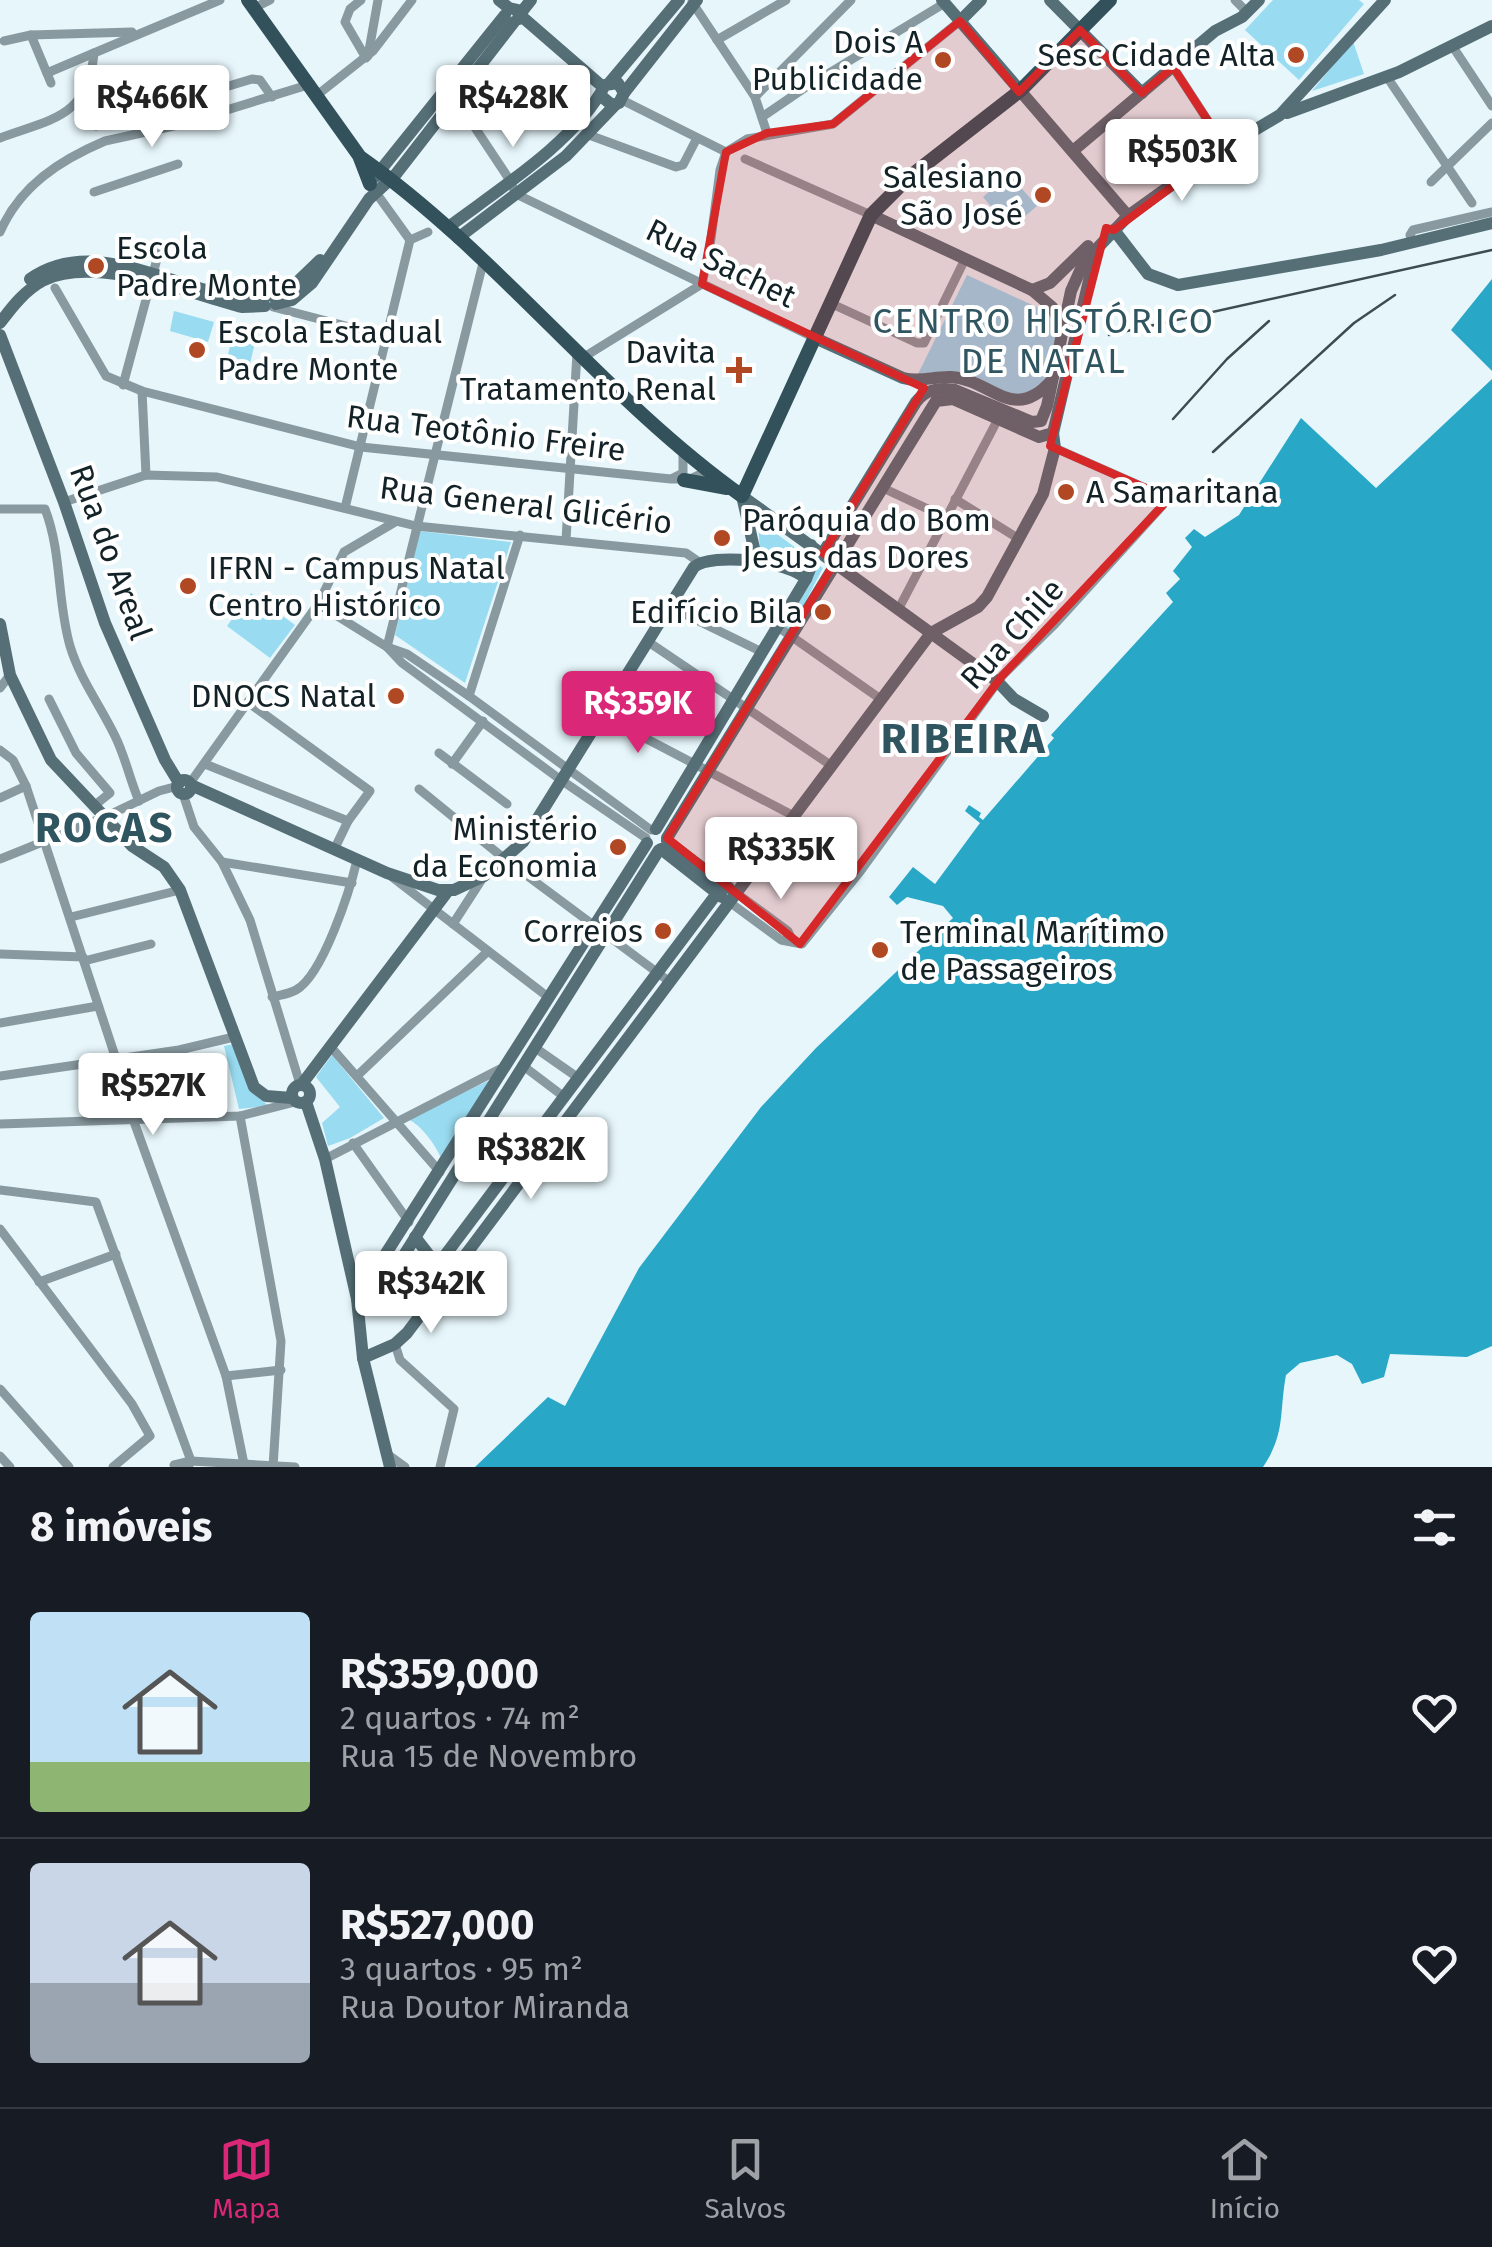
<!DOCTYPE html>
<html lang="pt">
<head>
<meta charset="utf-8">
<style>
	:root { --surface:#171b24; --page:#242831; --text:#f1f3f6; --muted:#9ea1a6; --line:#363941; --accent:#db2777 }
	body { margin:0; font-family:"Fira Sans",sans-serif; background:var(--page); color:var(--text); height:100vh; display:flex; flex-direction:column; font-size:38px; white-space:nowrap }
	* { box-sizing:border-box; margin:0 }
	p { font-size:32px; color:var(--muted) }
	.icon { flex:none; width:55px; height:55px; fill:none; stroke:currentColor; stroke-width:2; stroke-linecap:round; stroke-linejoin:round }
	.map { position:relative; height:1467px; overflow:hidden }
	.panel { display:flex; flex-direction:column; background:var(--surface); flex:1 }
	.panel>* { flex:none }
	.price { position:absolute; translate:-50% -85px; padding:0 22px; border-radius:10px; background:#fff; color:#222; font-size:32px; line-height:65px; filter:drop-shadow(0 2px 5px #0008) }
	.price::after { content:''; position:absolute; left:50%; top:60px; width:30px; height:22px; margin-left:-15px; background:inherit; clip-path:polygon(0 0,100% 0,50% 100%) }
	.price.on { background:var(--accent); color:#fff }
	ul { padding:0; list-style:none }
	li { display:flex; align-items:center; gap:30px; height:250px; padding:0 30px }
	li+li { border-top:2px solid var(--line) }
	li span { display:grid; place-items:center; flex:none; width:280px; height:200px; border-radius:10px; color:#555 }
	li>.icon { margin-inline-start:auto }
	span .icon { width:120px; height:120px; fill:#fffc; stroke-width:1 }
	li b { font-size:42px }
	h2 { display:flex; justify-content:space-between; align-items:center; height:120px; padding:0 30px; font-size:42px }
	.tabs { display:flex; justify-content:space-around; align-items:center; height:140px; border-top:2px solid var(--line); background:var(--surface); font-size:28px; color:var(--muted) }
	.tabs a { display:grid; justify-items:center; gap:5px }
	.tabs .on { color:var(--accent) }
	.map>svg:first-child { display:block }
	.green { fill:#99dbf0 }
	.water { fill:#29a7c7 }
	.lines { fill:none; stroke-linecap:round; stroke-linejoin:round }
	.street { stroke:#88999f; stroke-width:9 }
	.secondary { stroke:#566f77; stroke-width:12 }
	.primary { stroke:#32515a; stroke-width:14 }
	.tram { stroke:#3c4c51; stroke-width:2.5 }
	.marked { fill:#d62828; fill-opacity:0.2; stroke:#d62828; stroke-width:8; stroke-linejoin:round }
	.poi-dot { fill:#b04823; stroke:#fff; stroke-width:4 }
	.labels { text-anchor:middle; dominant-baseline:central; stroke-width:8; stroke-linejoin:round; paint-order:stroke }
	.poi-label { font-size:32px; fill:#122227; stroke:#fff; text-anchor:end }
	.street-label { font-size:32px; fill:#122227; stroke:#fff }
	.neighbourhood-label { font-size:35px; letter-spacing:2.5px; fill:#2f5560; stroke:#fff }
	.district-label { font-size:42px; font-weight:bold; letter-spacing:2.5px; fill:#2f5560; stroke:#fff }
</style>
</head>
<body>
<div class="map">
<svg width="1492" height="1467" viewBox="0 0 1492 1467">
	<rect width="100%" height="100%" fill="#e6f6fb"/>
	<!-- green -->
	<g class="green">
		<path d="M1273,0H1359L1364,4L1299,80L1245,30Z"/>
		<path d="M1353,41L1364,74L1312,91Z"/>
		<path d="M1009,174L1037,206L1010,229L983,197Z"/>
		<path d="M967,275L1039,308L1057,320V335L1046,379L1023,397L917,376Z"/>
		<path d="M174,311L214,322L208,342L170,331Z"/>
		<path d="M234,329L257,334L249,368L226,363Z"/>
		<path d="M758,520L823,568L790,631L784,626L812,581L760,553Z"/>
		<path d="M420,531L511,542L465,683L395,635Z"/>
		<path d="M251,593L295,625L270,658L227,626Z"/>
		<path d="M234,1044L259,1096L268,1106L239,1109L224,1046Z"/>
		<path d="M332,1055L384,1118L350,1138L328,1146L322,1123L340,1107L316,1077Z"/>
		<path d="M490,1080L441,1158C434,1143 423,1127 408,1119Z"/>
	</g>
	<!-- water -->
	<g class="water">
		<path d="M1492,279V371L1451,330Z"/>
		<path d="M1492,379V1346L1467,1357L1390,1354L1384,1377L1362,1384L1352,1364L1337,1355L1300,1363L1286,1375C1279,1412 1286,1433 1263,1467H475L548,1397L565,1406L639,1268L761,1107L816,1048L953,918L943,906L907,897L897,905L889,897L913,867L935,884L980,823L965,811L969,805L981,813L979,817L983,820L1054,738L1051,735L1173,602L1166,593L1180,579L1173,571L1192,547L1185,538L1194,529L1205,537L1239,515L1301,418L1376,488Z"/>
	</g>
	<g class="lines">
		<!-- street -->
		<g class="street">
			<path d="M361,0L350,9L345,22L366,58"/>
			<path d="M1235,0L1247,12"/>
			<path d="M692,2L755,97L767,133"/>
			<path d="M254,8L270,0"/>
			<path d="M31,35L51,83"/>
			<path d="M717,40L786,0"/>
			<path d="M4,41L31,35L132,32"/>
			<path d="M1453,47L1492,106"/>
			<path d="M368,56L378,0"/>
			<path d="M1173,67L1225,147"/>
			<path d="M47,73L94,53"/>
			<path d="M1387,77L1472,203"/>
			<path d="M321,92L373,51L412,0"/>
			<path d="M454,96L509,179L516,194L815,338"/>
			<path d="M755,97L851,0"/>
			<path d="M622,100L726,152"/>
			<path d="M762,117L806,87L945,3"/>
			<path d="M96,126L252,79L260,80L272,97"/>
			<path d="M589,135L676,167L683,165L697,138"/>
			<path d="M0,138C51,119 88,118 94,53L220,0"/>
			<path d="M745,159L871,215"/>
			<path d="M1431,182L1492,123"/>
			<path d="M374,190L410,240"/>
			<path d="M94,192L178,164"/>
			<path d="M0,232C20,186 60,160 105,141L178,125L311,84"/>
			<path d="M1412,243L1410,235L1413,230L1492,212"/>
			<path d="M55,288L106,376L142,391L361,447L671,479H690L707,471"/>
			<path d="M830,303L917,343H924L965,259"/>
			<path d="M273,307L388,337"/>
			<path d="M584,357L702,284L710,246L720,170L726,152L747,139L833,124L960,21"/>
			<path d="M123,385L161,244"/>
			<path d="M142,391L146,475"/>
			<path d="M673,478L683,473V452"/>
			<path d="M883,488L945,517"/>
			<path d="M955,499L1019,539"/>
			<path d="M64,502L146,475L217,477L416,526L686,553L699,562"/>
			<path d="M345,508L410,240L428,232"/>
			<path d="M0,509H45C62,553 57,601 70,646C80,679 100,705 115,736C125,756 130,780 139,801"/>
			<path d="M566,540L577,353"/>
			<path d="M318,604L387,647L407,654L469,696L651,830"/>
			<path d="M668,606L762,652"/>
			<path d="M898,610L998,419"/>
			<path d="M778,627L882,700"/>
			<path d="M647,641L832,766"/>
			<path d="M387,647L483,263"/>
			<path d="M387,647L402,663L561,780L646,838"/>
			<path d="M0,688L10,675"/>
			<path d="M469,696L520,535"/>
			<path d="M49,699L76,753L110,793L95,805"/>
			<path d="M249,703L370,791L348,821"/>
			<path d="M601,715L794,816"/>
			<path d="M0,750L13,760L26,786L116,1059"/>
			<path d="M439,753L507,804"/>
			<path d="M205,764L348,821L334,850"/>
			<path d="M452,764L483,721"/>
			<path d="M190,783L318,604L344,552L395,522"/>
			<path d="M419,789L506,860L670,982"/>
			<path d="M183,794L194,827L222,862L250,920L300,1084"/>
			<path d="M0,798L26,786"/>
			<path d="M0,859L107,816L159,791L178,786"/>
			<path d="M222,862L352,883"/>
			<path d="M392,877L548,997"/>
			<path d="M735,892L788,931L793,942"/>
			<path d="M728,901L781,940L802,944L859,873L1002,676L1055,624L1163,505L1159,494L1055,448"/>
			<path d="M71,917L180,890"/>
			<path d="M453,924L484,876"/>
			<path d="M0,954L83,957"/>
			<path d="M84,961L151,944"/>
			<path d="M272,997C280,995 289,994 296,990C323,975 350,890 357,860"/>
			<path d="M0,1023L98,1006"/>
			<path d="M330,1046L440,1172"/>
			<path d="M534,1047L577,1077"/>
			<path d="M522,1065L563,1096"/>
			<path d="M358,1075L487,952"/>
			<path d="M0,1076L179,1050L234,1037"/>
			<path d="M240,1116L281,1341L273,1467"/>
			<path d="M133,1119L226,1376L244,1464"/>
			<path d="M0,1124L240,1116L295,1102"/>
			<path d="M353,1143L409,1222"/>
			<path d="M325,1159L500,1069"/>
			<path d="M0,1190L96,1202L191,1461L188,1467"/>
			<path d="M0,1229L132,1404L150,1436L113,1467"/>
			<path d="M39,1282L116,1254"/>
			<path d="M395,1344L400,1360L454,1409L440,1467"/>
			<path d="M226,1376L281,1370"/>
			<path d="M0,1389L69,1467"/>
			<path d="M387,1454L405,1467"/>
			<path d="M0,1456L10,1467"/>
			<path d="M174,1465L191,1461L295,1467"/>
		</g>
		<!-- secondary -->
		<g class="secondary">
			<path d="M499,0L509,8L518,10L519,19"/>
			<path d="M942,0L1128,216"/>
			<path d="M1050,0L1142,93"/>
			<path d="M520,14L531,0"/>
			<path d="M520,15L603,87"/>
			<path d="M960,21L981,0"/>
			<path d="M610,82L679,0"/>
			<path d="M624,93L697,0"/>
			<path d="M1287,113L1399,72L1492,26"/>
			<path d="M1074,150L1215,31L1242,17L1259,0"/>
			<path d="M375,177L505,15"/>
			<path d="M871,215L1032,290L1052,307L1062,327"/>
			<path d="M447,228C499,189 576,141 605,85L618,83L624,93L619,103L612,105L601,96"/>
			<path d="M1114,230L1148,274L1178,285L1381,250L1492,223"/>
			<path d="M458,238L566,156L616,104"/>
			<path d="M30,279C102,229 188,303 264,298"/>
			<path d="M1032,290L1050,283L1088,246"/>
			<path d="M272,296L293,286L320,260"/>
			<path d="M276,304L292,300L312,283L369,199L396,174L514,22"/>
			<path d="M0,323C12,307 25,290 44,280C95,255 189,293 242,307L265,306"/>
			<path d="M0,335L64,502L105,623L165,760L179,783"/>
			<path d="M815,338L903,378C920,383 934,376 951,377C991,379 1013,425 1052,380"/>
			<path d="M742,496L997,681L1014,699L1043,716"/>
			<path d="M742,496L757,561"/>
			<path d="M823,553L916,402C926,389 939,387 955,390L1032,422L1041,421L1047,406L1071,291L1084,262L1128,216L1216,153L1280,115L1385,0"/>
			<path d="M806,579L815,556L811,545"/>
			<path d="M0,624L10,675L51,760L132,846L164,867L180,890L254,1087L266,1096L292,1098"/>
			<circle cx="184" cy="787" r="7"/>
			<path d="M191,785L387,873L438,890H454L484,876L523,842L694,567C712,552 790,561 806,579L656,829"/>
			<path d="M667,838L936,401L953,399L1039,437L1053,433L1095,255"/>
			<path d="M667,841L729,888"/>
			<path d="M661,849L722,897"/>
			<path d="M302,1084L448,891"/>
			<circle cx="301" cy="1094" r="9"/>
			<path d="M306,1102L325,1159L357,1299"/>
			<path d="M415,1237L442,1272"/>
			<path d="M437,1266L724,884"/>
			<path d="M365,1290L369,1304L377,1309L386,1305L389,1279L659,850"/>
			<path d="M363,1358L395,1344L407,1333L931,633L978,607L987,597L1043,494L1055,448L1053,433"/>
			<path d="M390,1467L363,1358L357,1299L647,843"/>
		</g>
		<!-- primary -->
		<g class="primary">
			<path d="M248,0L360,157C499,255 603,397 742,496L871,215L908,178L1021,90L1110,0"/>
			<path d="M360,158L370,184"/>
			<path d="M684,480L727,488"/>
		</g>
		<!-- tram -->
		<g class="tram">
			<path d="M1109,335L1492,250"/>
			<path d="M1173,419L1227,359L1269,321"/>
			<path d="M1213,452L1354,323L1395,295"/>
		</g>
	</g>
	<!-- marked area -->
	<path class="marked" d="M960,21L1019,92L1080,30L1142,93L1173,67L1225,147L1114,230L1106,228L1050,446L1159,494L1163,505L1002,676L800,944L667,838L835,562L823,553L924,388L702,284L726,152L767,133L833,124Z"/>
	<!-- markers -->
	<g class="poi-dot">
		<circle cx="1296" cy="55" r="10"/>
		<circle cx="943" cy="60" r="10"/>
		<circle cx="1043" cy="195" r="10"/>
		<circle cx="96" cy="266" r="10"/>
		<circle cx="197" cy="350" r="10"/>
		<path d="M734 355h10v10h10v10h-10v10h-10v-10h-10v-10h10z"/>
		<circle cx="1066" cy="492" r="10"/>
		<circle cx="722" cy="538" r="10"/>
		<circle cx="188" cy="586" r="10"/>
		<circle cx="823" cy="612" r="10"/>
		<circle cx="396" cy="696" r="10"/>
		<circle cx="618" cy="847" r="10"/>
		<circle cx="663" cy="931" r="10"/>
		<circle cx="880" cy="950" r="10"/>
	</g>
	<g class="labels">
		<!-- poi labels -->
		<g class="poi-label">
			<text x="923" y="42">Dois A<tspan x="923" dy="37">Publicidade</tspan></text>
			<text x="1276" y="55">Sesc Cidade Alta</text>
			<text x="1023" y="177">Salesiano<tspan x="1023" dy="37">São José</tspan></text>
			<text x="116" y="248" text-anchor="start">Escola<tspan x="116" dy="37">Padre Monte</tspan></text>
			<text x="217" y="332" text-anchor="start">Escola Estadual<tspan x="217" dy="37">Padre Monte</tspan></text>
			<text x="716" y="352">Davita<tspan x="716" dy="37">Tratamento Renal</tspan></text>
			<text x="1086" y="492" text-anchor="start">A Samaritana</text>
			<text x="742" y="520" text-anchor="start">Paróquia do Bom<tspan x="742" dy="37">Jesus das Dores</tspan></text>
			<text x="208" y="568" text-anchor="start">IFRN - Campus Natal<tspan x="208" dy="37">Centro Histórico</tspan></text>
			<text x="803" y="612">Edifício Bila</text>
			<text x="376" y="696">DNOCS Natal</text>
			<text x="598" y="829">Ministério<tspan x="598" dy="37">da Economia</tspan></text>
			<text x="643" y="931">Correios</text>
			<text x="900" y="932" text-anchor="start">Terminal Marítimo<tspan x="900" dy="37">de Passageiros</tspan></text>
		</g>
		<!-- street labels -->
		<g class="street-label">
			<text transform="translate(721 263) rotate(26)">Rua Sachet</text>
			<text transform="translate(486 433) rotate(7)">Rua Teotônio Freire</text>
			<text transform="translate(526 505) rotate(7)">Rua General Glicério</text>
			<text transform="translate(111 552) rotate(70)">Rua do Areal</text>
			<text transform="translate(1012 634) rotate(-48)">Rua Chile</text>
		</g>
		<!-- neighbourhood labels -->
		<g class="neighbourhood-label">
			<text x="1044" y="321">CENTRO HISTÓRICO<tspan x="1044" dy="40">DE NATAL</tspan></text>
		</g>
		<!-- district labels -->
		<g class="district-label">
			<text x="964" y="739">RIBEIRA</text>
			<text x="105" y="828">ROCAS</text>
		</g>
	</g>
</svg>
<b class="price" style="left:152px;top:150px">R$466K</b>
<b class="price" style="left:513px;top:150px">R$428K</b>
<b class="price" style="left:1182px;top:204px">R$503K</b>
<b class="price on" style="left:638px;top:756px">R$359K</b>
<b class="price" style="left:781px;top:902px">R$335K</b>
<b class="price" style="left:153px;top:1138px">R$527K</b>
<b class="price" style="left:531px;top:1202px">R$382K</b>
<b class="price" style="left:431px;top:1336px">R$342K</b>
</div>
<section class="panel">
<h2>8 imóveis<svg class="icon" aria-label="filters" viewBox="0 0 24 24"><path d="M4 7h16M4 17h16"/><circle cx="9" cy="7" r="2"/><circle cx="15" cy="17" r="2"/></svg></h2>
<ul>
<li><span style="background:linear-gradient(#bfe0f5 75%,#8fb573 0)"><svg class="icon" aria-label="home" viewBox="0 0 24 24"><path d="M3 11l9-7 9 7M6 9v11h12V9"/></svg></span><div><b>R$359,000</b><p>2 quartos · 74 m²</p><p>Rua 15 de Novembro</p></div><svg class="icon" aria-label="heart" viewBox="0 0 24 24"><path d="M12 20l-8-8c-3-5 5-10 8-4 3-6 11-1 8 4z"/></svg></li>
<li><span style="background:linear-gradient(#c9d6e8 60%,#9aa5b1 0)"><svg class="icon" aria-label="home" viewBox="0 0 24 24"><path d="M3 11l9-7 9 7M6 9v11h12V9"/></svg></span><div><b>R$527,000</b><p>3 quartos · 95 m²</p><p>Rua Doutor Miranda</p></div><svg class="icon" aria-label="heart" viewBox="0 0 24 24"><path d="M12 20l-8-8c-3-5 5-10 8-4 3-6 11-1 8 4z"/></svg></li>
</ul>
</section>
<nav class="tabs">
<a class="on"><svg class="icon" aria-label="map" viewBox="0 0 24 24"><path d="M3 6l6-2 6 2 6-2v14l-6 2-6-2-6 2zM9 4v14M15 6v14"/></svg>Mapa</a>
<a><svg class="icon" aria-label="saved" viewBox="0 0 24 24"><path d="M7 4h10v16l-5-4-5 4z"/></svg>Salvos</a>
<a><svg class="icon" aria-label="home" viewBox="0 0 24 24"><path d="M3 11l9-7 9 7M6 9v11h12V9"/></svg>Início</a>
</nav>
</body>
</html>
